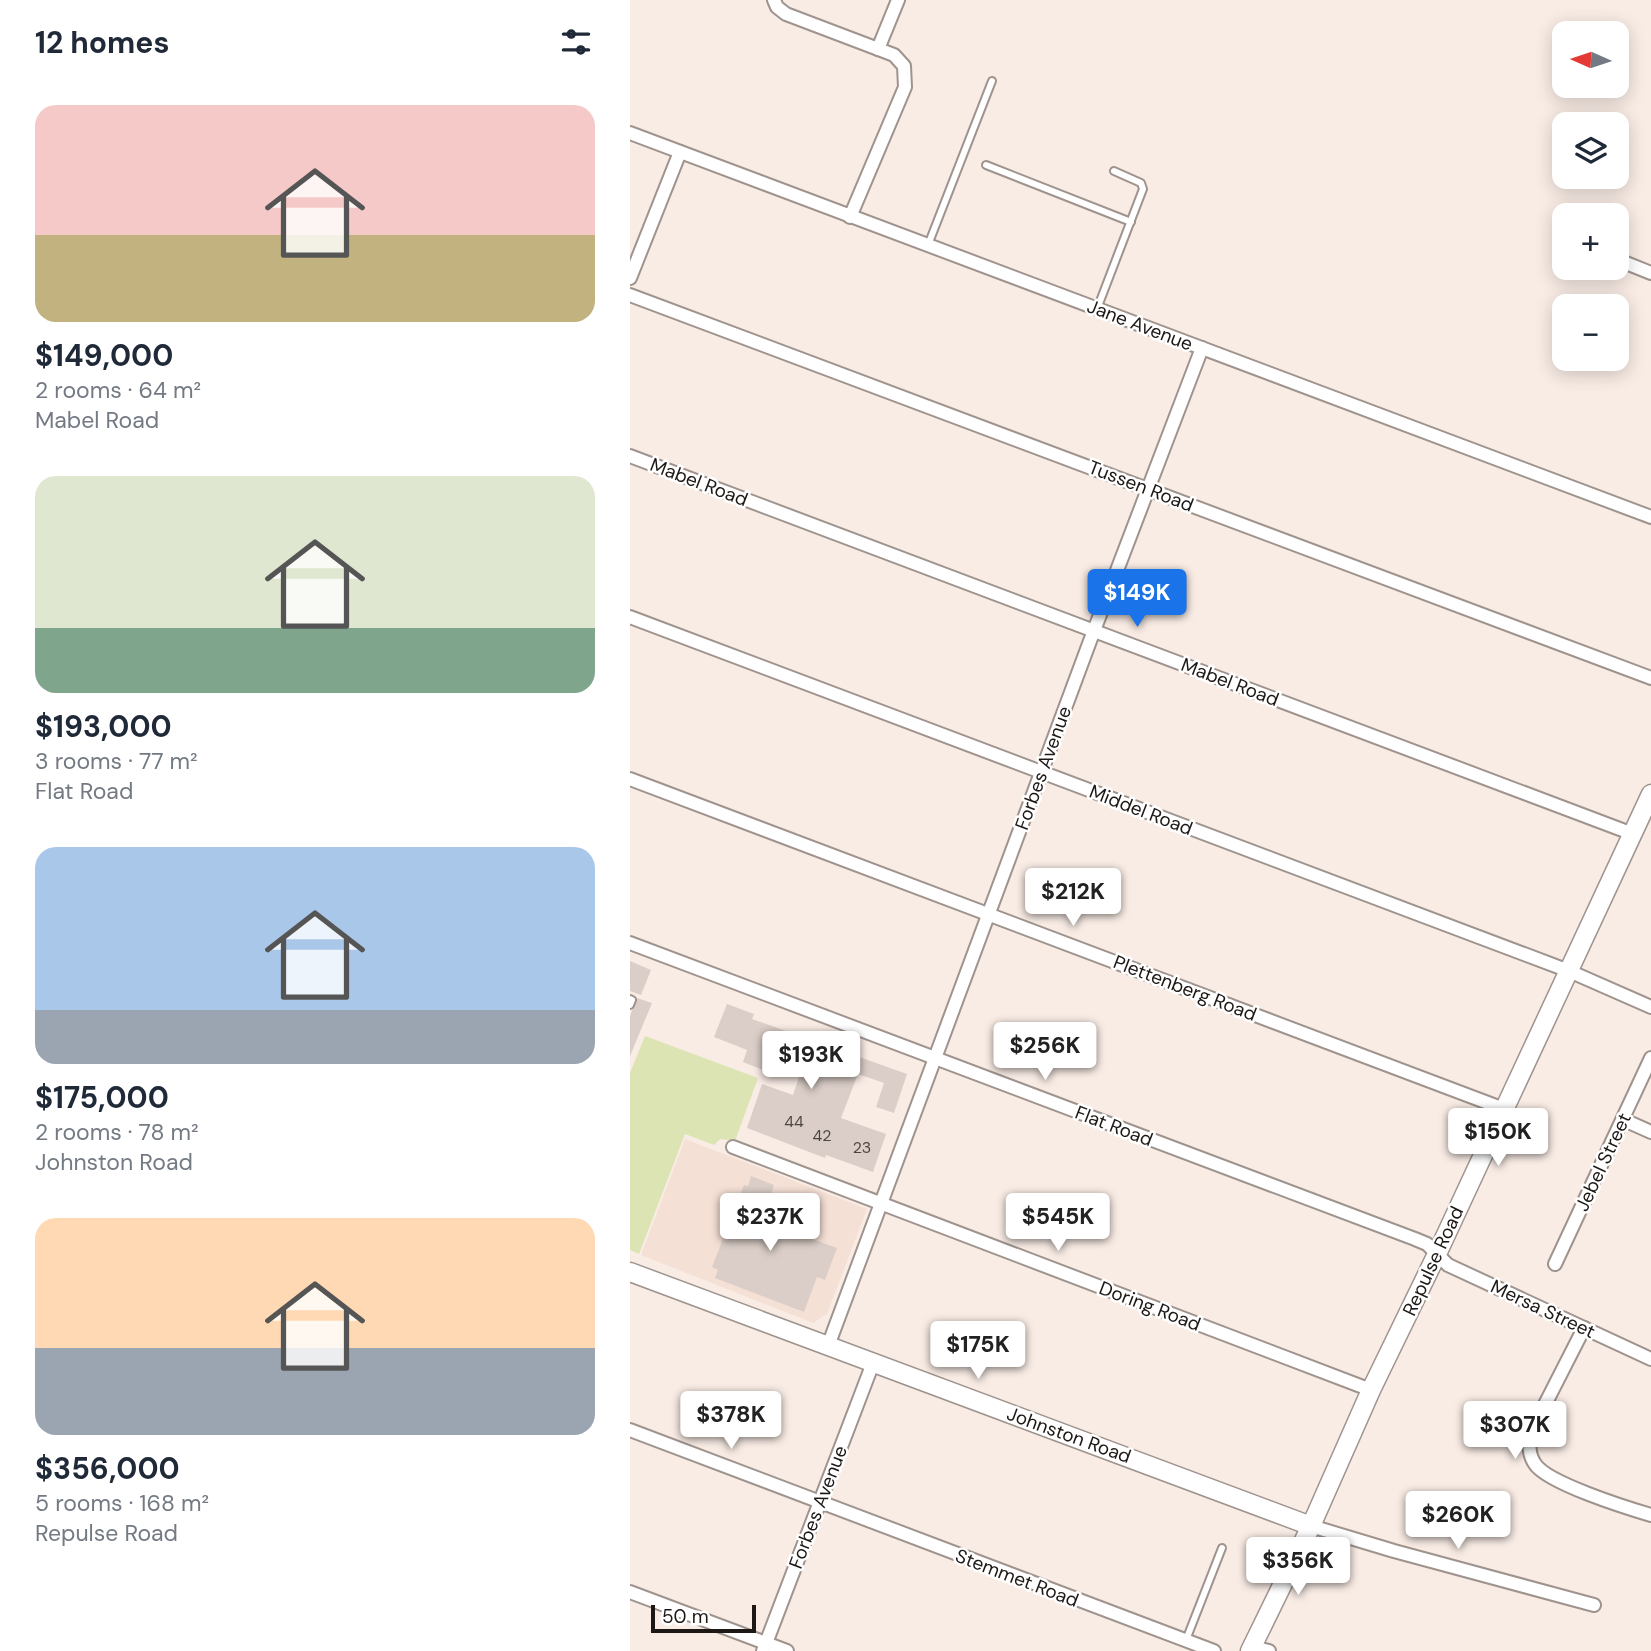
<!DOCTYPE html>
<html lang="en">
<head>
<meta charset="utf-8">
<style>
	:root { --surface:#fff; --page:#f6f6f7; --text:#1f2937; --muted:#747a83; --accent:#1a73e8 }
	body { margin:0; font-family:"DM Sans",sans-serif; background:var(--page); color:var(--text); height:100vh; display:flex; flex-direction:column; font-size:26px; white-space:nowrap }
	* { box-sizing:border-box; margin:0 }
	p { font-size:23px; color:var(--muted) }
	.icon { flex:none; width:38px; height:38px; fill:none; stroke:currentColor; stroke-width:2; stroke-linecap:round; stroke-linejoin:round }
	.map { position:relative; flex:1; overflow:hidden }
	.details { display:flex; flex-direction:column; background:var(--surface); width:630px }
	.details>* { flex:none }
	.needle { width:46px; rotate:273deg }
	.tools { position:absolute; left:922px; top:21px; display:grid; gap:14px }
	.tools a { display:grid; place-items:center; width:77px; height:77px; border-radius:14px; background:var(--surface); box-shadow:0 4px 18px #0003; font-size:35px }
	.scale { position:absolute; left:21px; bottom:18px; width:105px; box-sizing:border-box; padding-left:7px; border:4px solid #1d1816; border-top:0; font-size:19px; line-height:24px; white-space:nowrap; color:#1d1816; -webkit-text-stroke:5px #fff; paint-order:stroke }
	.price { position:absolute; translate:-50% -60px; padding:0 16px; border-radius:7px; background:#fff; color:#222; font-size:23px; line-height:46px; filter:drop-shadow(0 2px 4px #0008) }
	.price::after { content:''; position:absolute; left:50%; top:42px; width:21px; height:16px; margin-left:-10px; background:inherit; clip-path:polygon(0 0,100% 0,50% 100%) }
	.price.selected { background:var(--accent); color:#fff }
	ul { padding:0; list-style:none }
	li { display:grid; align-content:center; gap:14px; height:371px; padding:0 35px }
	li span { display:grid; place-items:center; height:217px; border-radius:21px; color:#555 }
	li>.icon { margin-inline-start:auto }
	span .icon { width:126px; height:126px; fill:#fffc; stroke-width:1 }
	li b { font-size:30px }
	h2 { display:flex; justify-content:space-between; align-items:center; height:84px; padding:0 35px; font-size:30px }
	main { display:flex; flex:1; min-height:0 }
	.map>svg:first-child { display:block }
	.built { fill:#f5e0d6 }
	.green { fill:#dde4b4 }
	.building { fill:#dbcec8 }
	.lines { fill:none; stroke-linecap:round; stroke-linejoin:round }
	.lane-casing { stroke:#9f938e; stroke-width:10 }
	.street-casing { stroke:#9f938e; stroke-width:16 }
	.secondary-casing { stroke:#9f938e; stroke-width:21 }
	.lane { stroke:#fff; stroke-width:6 }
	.street { stroke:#fff; stroke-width:12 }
	.secondary { stroke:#fff; stroke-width:18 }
	.labels { text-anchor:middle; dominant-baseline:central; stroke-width:5; stroke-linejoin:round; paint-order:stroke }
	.number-label { font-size:16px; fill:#4c4642 }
	.street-label { font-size:19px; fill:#1d1816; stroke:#fff }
</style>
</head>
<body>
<main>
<section class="details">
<h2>12 homes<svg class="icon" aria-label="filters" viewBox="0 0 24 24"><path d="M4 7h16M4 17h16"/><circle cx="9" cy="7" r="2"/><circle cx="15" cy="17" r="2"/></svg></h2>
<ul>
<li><span style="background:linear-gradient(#f6c9c9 60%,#c2b280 0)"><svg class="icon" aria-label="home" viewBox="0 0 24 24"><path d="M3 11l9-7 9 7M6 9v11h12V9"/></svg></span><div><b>$149,000</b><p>2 rooms · 64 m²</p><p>Mabel Road</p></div></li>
<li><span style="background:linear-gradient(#dfe7d0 70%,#7fa58c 0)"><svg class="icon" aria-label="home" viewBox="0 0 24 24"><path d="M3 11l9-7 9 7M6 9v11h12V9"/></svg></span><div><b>$193,000</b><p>3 rooms · 77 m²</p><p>Flat Road</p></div></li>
<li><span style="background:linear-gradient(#a9c7e8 75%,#9aa5b1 0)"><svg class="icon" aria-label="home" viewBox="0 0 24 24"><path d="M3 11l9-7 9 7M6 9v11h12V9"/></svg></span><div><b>$175,000</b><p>2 rooms · 78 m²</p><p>Johnston Road</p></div></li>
<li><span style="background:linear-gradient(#ffd9b3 60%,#9aa5b1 0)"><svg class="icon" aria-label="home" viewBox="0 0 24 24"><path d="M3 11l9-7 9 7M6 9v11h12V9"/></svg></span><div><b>$356,000</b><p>5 rooms · 168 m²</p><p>Repulse Road</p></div></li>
</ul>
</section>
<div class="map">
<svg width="1021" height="1651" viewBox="0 0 1021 1651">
	<rect width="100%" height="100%" fill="#f9ece5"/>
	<!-- built -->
	<path class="built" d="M55,1139L237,1209L197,1314L183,1323L11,1255Z"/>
	<!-- green -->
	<path class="green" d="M15,1036L128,1078L105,1141L90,1139L84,1145L55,1134L9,1254L0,1250V1073Z"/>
	<!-- building -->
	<g class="building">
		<path d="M0,961L21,970L11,995L0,991Z"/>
		<path d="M7,998L22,1003L0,1056V1016Z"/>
		<path d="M97,1004L124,1014L122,1019L277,1074L264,1113L246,1107L254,1083L228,1074L211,1118L256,1134L243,1172L196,1155L195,1158L117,1128L132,1084L163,1095L170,1074L136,1063L133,1070L113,1062L117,1050L84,1037Z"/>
		<path d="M121,1176L144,1185L132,1221L207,1248L195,1280L187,1277L174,1312L85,1278L88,1270L82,1267L114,1185L118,1186Z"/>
	</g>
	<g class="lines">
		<!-- lane casing -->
		<g class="lane-casing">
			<g id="lane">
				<path d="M356,165L501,222"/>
				<path d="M298,245L362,81"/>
				<path d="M467,309L513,189L511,183L484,171"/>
				<path d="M0,999L2,1000L0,1005"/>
				<path d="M556,1640L592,1548"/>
			</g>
		</g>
		<!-- street casing -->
		<g class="street-casing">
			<g id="street">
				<path d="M144,0L147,7L156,14L264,55L274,66L275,87L220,217"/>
				<path d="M248,49L268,0"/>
				<path d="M0,133L1021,517"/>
				<path d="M996,263L1021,273"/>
				<path d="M0,278L50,152"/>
				<path d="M0,295L1021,678"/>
				<path d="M0,456L1003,834"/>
				<path d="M0,617L939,971L1021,1007"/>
				<path d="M0,779L874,1109"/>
				<path d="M0,943L785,1239L797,1244L818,1265L1021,1359"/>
				<path d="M994,1120L1021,1132"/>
				<path d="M103,1147L741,1390"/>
				<path d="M925,1264L1021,1058"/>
				<path d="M954,1328L901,1432C899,1444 898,1454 905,1464C917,1483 997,1508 1021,1515"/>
				<path d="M198,1346L460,641L572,348"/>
				<path d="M0,1430L584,1651"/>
				<path d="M681,1526L764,1551L964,1605"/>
				<path d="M0,1592L157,1651"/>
				<path d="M622,1647L639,1651"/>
				<path d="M133,1651L243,1363"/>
			</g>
		</g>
		<!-- secondary casing -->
		<g class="secondary-casing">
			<g id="secondary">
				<path d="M0,1272L681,1526"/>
				<path d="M620,1651L681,1526L741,1390L807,1254L1021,794"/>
			</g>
		</g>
		<!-- lane -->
		<use href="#lane" class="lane"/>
		<!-- street -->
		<use href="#street" class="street"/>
		<!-- secondary -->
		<use href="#secondary" class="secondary"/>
	</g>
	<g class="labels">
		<!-- number labels -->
		<g class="number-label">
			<text x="164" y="1121">44</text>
			<text x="192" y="1135">42</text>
			<text x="232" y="1147">23</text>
		</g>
		<!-- street labels -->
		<g class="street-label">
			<text transform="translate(510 325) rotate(21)">Jane Avenue</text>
			<text transform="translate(69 482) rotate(21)">Mabel Road</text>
			<text transform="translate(511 486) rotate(21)">Tussen Road</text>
			<text transform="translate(600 682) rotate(21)">Mabel Road</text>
			<text transform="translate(413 768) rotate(-70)">Forbes Avenue</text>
			<text transform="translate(511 810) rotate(21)">Middel Road</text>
			<text transform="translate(555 988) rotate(21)">Plettenberg Road</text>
			<text transform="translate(484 1126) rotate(21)">Flat Road</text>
			<text transform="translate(973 1162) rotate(-65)">Jebel Street</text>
			<text transform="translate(803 1261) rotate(-65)">Repulse Road</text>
			<text transform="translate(520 1306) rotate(21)">Doring Road</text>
			<text transform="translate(913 1309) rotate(25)">Mersa Street</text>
			<text transform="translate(439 1435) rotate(20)">Johnston Road</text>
			<text transform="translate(188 1507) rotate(-69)">Forbes Avenue</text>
			<text transform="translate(387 1578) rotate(21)">Stemmet Road</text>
		</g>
	</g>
</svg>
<div class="tools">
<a><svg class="needle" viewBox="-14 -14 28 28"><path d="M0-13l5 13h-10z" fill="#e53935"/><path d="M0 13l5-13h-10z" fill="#747a83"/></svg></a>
<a><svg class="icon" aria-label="layers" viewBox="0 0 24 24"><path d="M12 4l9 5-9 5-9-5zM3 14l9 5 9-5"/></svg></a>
<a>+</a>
<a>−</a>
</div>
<div class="scale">50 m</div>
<b class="price selected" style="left:507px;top:629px">$149K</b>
<b class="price" style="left:443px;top:928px">$212K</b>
<b class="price" style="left:415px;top:1082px">$256K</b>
<b class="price" style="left:181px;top:1091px">$193K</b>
<b class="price" style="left:868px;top:1168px">$150K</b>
<b class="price" style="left:140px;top:1253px">$237K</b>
<b class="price" style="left:428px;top:1253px">$545K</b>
<b class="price" style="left:348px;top:1381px">$175K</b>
<b class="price" style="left:101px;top:1451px">$378K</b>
<b class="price" style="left:885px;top:1461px">$307K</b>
<b class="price" style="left:828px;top:1551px">$260K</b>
<b class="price" style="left:668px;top:1597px">$356K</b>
</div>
</main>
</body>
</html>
